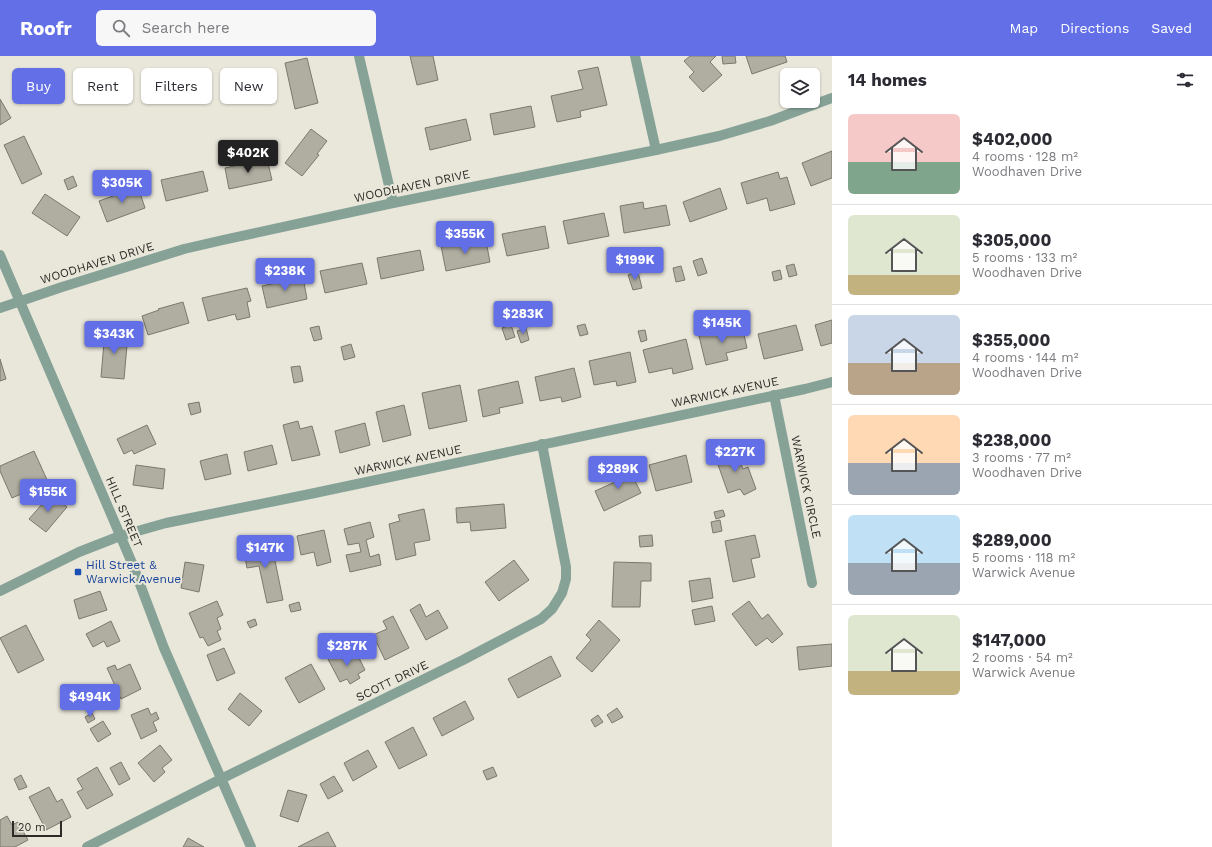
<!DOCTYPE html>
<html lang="en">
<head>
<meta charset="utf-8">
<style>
	:root { --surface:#fff; --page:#f7f7f7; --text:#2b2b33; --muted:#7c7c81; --line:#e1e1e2; --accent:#626fe7 }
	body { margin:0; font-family:"Work Sans",sans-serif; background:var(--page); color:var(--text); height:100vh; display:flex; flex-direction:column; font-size:15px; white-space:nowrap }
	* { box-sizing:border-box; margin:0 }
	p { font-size:13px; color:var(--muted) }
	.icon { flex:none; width:22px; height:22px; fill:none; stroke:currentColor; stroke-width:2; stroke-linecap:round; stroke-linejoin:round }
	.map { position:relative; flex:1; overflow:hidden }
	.details { display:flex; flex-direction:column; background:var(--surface); width:380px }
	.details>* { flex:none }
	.hud { position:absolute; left:12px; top:12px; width:380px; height:36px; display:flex; gap:8px }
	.buttons { position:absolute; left:780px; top:12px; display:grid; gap:8px }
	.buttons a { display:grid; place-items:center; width:40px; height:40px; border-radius:6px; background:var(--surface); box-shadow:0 1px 3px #0004; font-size:20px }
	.scale { position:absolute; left:12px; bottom:10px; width:50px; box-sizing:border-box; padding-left:4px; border:2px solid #2b2a26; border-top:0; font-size:11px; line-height:14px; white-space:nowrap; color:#2b2a26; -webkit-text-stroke:3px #e9e6da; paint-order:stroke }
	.price { position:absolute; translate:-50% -34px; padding:0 9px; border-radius:4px; background:var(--accent); color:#fff; font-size:13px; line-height:26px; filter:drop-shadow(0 1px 2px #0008) }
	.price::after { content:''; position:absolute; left:50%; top:24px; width:12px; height:9px; margin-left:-6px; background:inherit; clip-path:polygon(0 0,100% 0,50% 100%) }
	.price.selected { background:#222; color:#fff }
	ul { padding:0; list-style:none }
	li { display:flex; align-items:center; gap:12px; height:100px; padding:0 16px }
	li+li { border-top:1px solid var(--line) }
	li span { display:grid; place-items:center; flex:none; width:112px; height:80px; border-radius:6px; color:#555 }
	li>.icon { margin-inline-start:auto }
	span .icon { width:48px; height:48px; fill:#fffc; stroke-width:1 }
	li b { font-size:17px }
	h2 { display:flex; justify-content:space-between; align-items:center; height:48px; padding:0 16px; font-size:17px }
	.chip { padding:0 14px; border-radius:6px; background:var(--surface); box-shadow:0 1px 3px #0004; font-size:14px; line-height:36px }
	.chip.selected { background:var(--accent); color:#fff }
	header { display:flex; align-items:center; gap:24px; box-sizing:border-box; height:56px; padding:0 20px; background:var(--accent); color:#fff }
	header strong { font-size:19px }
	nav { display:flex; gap:22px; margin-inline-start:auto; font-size:14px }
	.search { width:280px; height:36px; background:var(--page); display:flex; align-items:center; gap:10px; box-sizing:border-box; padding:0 14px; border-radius:6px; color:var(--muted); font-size:15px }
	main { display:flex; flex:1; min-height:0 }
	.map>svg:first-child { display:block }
	.building { fill:#b0ada1; stroke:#7b786d }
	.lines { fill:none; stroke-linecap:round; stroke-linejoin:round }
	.minor { stroke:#86a297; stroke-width:10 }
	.transit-dot { fill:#1a4fb4; stroke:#e9e6da; stroke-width:1.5 }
	.labels { text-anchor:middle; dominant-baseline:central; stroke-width:4; stroke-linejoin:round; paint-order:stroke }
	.street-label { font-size:12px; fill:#2b2a26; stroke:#e9e6da }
	.transit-label { font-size:12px; fill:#164399; stroke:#e9e6da; text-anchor:start }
</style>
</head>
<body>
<header>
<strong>Roofr</strong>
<div class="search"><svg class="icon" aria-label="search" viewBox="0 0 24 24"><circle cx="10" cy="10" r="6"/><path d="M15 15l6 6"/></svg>Search here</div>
<nav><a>Map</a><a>Directions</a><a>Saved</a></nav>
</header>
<main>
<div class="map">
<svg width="832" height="791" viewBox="0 0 832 791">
	<rect width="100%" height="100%" fill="#e9e6da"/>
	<!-- building -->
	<g class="building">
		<path d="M410,0H433L438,24L417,29Z"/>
		<path d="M690,0H716L710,6L722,19L703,36L689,21L694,16L684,5Z"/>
		<path d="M722,0H735L736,7L723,8Z"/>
		<path d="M746,0H785L787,6L752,18Z"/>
		<path d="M307,2L318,47L295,53L285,7Z"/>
		<path d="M598,11L607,49L580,55L581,61L557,66L551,40L583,33L578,15Z"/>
		<path d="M0,43L11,62L0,69Z"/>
		<path d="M531,50L535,71L494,79L490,58Z"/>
		<path d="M466,63L471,84L430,94L425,72Z"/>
		<path d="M311,73L327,85L317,98L319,99L302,120L285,107Z"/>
		<path d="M24,80L42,118L22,128L4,89Z"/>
		<path d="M832,95V122L811,130L802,107Z"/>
		<path d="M267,103L272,124L229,133L225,112Z"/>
		<path d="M203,115L208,135L166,145L161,124Z"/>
		<path d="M778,116L780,123L787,121L795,148L770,155L767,142L747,148L741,127Z"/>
		<path d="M73,120L77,130L68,134L64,124Z"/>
		<path d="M138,131L145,152L107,166L99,145Z"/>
		<path d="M720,132L727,153L690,166L683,146Z"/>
		<path d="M45,138L80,161L67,180L32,157Z"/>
		<path d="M643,146L644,153L666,149L670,169L624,177L620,150Z"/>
		<path d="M604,157L609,180L568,188L563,165Z"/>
		<path d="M545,170L549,192L507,200L502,178Z"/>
		<path d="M486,185L490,206L446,215L441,190L462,186L463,189Z"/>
		<path d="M420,194L424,214L381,223L377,202Z"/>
		<path d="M702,202L707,217L698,220L693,205Z"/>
		<path d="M362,207L367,228L325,237L320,215Z"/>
		<path d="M794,208L797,219L789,221L786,210Z"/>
		<path d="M681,210L685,224L676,226L673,212Z"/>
		<path d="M780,214L782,223L774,225L772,216Z"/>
		<path d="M638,216L642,232L633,234L628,219Z"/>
		<path d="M303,221L307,243L267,252L262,230Z"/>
		<path d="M247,232L251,245L247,246L250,261L237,264L235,258L208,265L202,242Z"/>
		<path d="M183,246L189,267L148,279L142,260L159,254L158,253Z"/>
		<path d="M832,264V287L821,290L815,269Z"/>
		<path d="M585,268L588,278L580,280L577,270Z"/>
		<path d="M511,269L515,281L506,284L502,272Z"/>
		<path d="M796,269L803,294L764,303L758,278Z"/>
		<path d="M319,270L322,283L314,285L310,272Z"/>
		<path d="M742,270L747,292L726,297L728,304L706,309L699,280Z"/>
		<path d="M526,272L529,284L521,287L517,275Z"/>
		<path d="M645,274L647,284L641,286L638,275Z"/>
		<path d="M105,275L128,278L124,323L101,321Z"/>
		<path d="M686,283L693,313L673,318L672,312L649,317L643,294Z"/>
		<path d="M351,288L355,301L344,304L341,291Z"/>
		<path d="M630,296L636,326L617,330L616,325L594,329L589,305Z"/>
		<path d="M0,303L6,323L0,325Z"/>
		<path d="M300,310L303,325L294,327L291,311Z"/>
		<path d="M574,312L581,341L562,346L561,341L540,345L535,321Z"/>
		<path d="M518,325L523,347L499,352L500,357L483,361L478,334Z"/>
		<path d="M460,329L467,365L429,373L422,337Z"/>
		<path d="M199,346L201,356L191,359L188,348Z"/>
		<path d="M404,349L411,379L383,386L376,356Z"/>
		<path d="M298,365L300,373L312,370L320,399L292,405L283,369Z"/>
		<path d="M365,367L370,389L340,397L335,375Z"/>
		<path d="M147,369L156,388L134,398L132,394L124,398L117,383Z"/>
		<path d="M272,389L277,408L248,415L244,396Z"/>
		<path d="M735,393L743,413L748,411L756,433L744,439L740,433L728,437L715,400Z"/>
		<path d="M34,395L48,426L12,442L0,415V410Z"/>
		<path d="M227,398L231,418L205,424L200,405Z"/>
		<path d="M686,399L692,426L656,435L649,409Z"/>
		<path d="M136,409L165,413L163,433L133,429Z"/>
		<path d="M628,411L641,437L604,455L595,435L615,426L612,419Z"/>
		<path d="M51,438L67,451L46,476L29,463Z"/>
		<path d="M504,448L506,472L471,475L470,466L457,467L456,452Z"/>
		<path d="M424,453L430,484L414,487L416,499L396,504L389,468L400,465L398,459Z"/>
		<path d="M723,454L725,460L716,463L714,456Z"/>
		<path d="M720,464L722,475L713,477L711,466Z"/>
		<path d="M370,466L374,481L366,484L370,501L379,498L381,509L350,516L346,499L361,496L359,487L348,489L344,473Z"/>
		<path d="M324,474L331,506L317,510L314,496L301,499L297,480Z"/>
		<path d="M652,479L653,490L640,491L639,480Z"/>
		<path d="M755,479L760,501L751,503L755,521L733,526L725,485Z"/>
		<path d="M271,485L283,544L267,547L259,510L247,512L243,491Z"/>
		<path d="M514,504L529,524L499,545L485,526Z"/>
		<path d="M185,506L204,509L199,536L181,532Z"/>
		<path d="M614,506L651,507V525H641L640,551H612Z"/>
		<path d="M710,522L713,542L692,546L689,525Z"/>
		<path d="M100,535L107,554L79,563L74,544Z"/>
		<path d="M217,545L223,559L217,562L221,573L217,575L221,584L208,590L203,581L200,582L189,557Z"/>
		<path d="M749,545L762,563L768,558L783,578L772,587L767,582L756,590L732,558Z"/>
		<path d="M299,546L301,554L291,556L289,549Z"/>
		<path d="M420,548L426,561L438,554L448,572L426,584L410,554Z"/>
		<path d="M712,550L715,565L695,569L692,554Z"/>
		<path d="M393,560L409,592L385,604L373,579L387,573L383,565Z"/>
		<path d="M255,563L257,569L250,572L247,566Z"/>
		<path d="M599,564L620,584L592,616L576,602L591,584L586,579Z"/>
		<path d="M111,565L120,585L107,591L104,585L93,591L86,578Z"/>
		<path d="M26,569L44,604L18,617L0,582Z"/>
		<path d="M832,588V610L799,614L797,591Z"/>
		<path d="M224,592L235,617L217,625L207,599Z"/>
		<path d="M343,595L346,602L356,596L365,614L358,618L360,622L350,628L347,623L340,626L328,603Z"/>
		<path d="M551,600L561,620L518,642L508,623Z"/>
		<path d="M130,608L141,633L121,643L107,612L115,609L117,614Z"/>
		<path d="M311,608L325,633L299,647L285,622Z"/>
		<path d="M240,637L262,655L249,670L228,653Z"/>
		<path d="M465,645L474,663L442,680L433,662Z"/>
		<path d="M148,652L151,659L156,656L159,663L153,666L157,675L141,683L131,659Z"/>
		<path d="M617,652L623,661L612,667L607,659Z"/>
		<path d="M92,657L95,663L88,667L85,661Z"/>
		<path d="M598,659L603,666L595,671L591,664Z"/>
		<path d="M103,665L111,678L98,686L90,673Z"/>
		<path d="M413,671L427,699L399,713L385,686Z"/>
		<path d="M160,689L172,704L162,712L165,716L154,726L138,707Z"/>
		<path d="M368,694L377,711L353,725L344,707Z"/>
		<path d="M121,706L130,723L119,729L110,712Z"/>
		<path d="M97,711L113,739L87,753L77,736L83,733L77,723Z"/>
		<path d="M493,711L497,720L487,724L483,715Z"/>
		<path d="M21,719L27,731L19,734L14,723Z"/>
		<path d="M334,720L343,735L328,743L320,728Z"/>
		<path d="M49,731L57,746L62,743L71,761L46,774L29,741Z"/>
		<path d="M288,734L307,739L298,766L280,760Z"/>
		<path d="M7,760L12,769L18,766L28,784L15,791H0V764Z"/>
		<path d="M328,776L336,791H298Z"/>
		<path d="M188,782L204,791H183Z"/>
	</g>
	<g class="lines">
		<!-- minor -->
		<g class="minor">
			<path d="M359,0L393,147"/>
			<path d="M635,0L656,94"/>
			<path d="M0,199L132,507L164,592L251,791"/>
			<path d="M0,252L62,231L184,193L223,184L393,147L656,94L719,80L770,65L832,42"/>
			<path d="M774,339L812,527"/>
			<path d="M0,535L79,496L120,480L166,467L310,438L805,333L832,326"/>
			<path d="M87,791L221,723L463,604L541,563L552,553L562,537L566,523V511L542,388"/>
		</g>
	</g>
	<!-- markers -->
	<rect class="transit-dot" x="74" y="512" width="8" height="8" rx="2"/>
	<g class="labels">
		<!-- street labels -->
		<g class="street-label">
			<text transform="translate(412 130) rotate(-12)">WOODHAVEN DRIVE</text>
			<text transform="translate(97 207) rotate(-17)">WOODHAVEN DRIVE</text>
			<text transform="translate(725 336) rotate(-12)">WARWICK AVENUE</text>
			<text transform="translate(408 404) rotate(-12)">WARWICK AVENUE</text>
			<text transform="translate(806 431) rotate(78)">WARWICK CIRCLE</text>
			<text transform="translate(124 456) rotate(67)">HILL STREET</text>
			<text transform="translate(392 625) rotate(-26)">SCOTT DRIVE</text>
		</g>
		<!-- transit labels -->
		<g class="transit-label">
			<text x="86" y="509">Hill Street &amp;<tspan x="86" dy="14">Warwick Avenue</tspan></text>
		</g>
	</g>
</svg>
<div class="buttons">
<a><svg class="icon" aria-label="layers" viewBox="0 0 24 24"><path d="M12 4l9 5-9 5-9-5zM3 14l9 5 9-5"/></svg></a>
</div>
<div class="scale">20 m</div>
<b class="price selected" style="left:248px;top:118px">$402K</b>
<b class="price" style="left:122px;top:148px">$305K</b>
<b class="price" style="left:465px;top:199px">$355K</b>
<b class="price" style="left:635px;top:225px">$199K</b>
<b class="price" style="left:285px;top:236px">$238K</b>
<b class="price" style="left:523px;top:279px">$283K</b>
<b class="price" style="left:722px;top:288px">$145K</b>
<b class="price" style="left:114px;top:299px">$343K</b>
<b class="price" style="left:735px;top:417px">$227K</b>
<b class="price" style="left:618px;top:434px">$289K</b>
<b class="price" style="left:48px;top:457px">$155K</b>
<b class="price" style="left:265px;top:513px">$147K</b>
<b class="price" style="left:347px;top:611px">$287K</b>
<b class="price" style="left:90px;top:662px">$494K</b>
<div class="hud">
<a class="chip selected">Buy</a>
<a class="chip">Rent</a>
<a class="chip">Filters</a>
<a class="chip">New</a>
</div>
</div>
<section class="details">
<h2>14 homes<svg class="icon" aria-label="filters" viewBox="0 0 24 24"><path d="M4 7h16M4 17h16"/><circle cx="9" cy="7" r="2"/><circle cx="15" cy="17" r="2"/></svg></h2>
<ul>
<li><span style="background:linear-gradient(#f6c9c9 60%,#7fa58c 0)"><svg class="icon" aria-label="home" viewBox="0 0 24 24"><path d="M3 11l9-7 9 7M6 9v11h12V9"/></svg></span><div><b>$402,000</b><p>4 rooms · 128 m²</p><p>Woodhaven Drive</p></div></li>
<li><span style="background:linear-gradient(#dfe7d0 75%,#c2b280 0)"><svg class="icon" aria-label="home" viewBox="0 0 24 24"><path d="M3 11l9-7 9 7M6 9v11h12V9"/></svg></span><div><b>$305,000</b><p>5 rooms · 133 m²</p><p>Woodhaven Drive</p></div></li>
<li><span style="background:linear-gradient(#c9d6e8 60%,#b9a48a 0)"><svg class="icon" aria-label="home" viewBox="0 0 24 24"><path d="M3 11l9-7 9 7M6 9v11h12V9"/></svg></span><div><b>$355,000</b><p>4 rooms · 144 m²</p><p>Woodhaven Drive</p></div></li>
<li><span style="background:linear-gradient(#ffd9b3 60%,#9aa5b1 0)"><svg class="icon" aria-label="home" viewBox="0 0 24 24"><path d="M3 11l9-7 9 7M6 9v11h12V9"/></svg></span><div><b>$238,000</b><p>3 rooms · 77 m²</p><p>Woodhaven Drive</p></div></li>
<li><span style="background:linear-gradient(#bfe0f5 60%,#9aa5b1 0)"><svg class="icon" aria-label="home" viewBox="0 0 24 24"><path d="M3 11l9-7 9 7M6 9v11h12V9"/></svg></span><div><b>$289,000</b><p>5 rooms · 118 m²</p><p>Warwick Avenue</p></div></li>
<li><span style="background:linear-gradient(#dfe7d0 70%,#c2b280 0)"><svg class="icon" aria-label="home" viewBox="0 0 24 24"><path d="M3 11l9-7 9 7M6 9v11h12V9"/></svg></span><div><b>$147,000</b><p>2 rooms · 54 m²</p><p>Warwick Avenue</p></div></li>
</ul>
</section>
</main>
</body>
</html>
